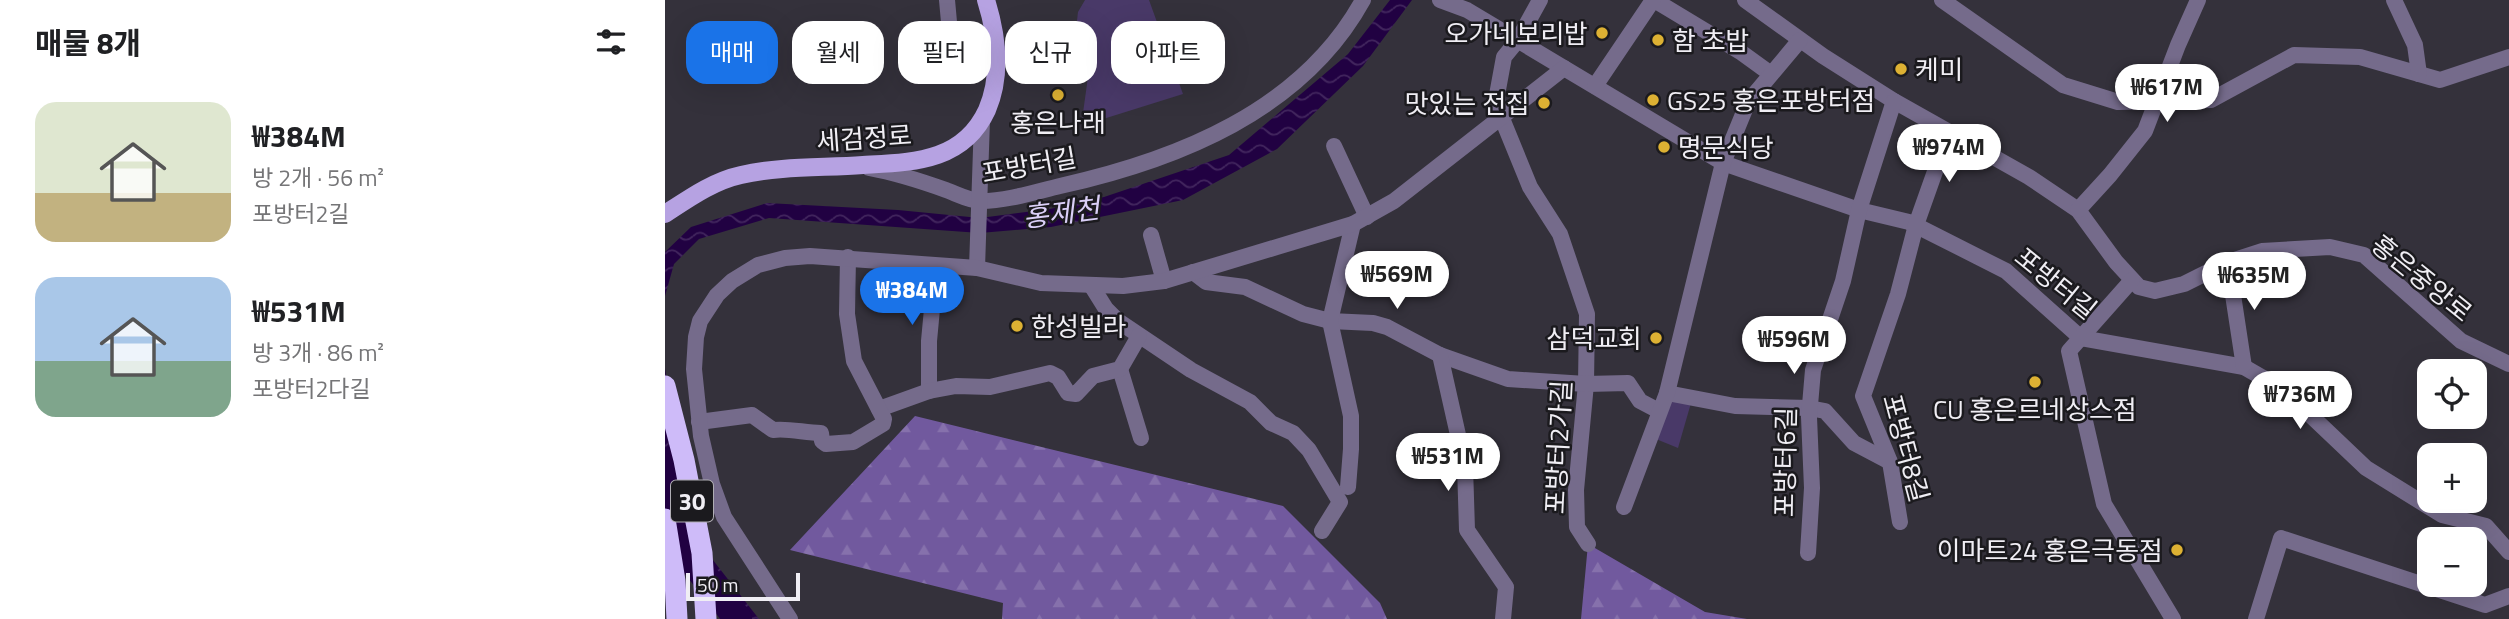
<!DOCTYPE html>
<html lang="ko">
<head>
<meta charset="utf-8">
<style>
	:root { --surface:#fff; --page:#f2f2f2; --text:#202124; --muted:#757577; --accent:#1a73e8 }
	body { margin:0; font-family:"Titillium Web","Noto Sans KR",sans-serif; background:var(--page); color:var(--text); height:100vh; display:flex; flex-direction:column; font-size:26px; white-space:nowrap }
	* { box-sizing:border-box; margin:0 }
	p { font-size:23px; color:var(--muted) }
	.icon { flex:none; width:38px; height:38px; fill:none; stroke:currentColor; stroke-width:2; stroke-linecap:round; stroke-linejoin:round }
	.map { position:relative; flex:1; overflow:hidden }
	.panel { display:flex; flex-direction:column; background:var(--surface); width:665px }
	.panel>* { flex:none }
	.hud { position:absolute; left:21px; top:21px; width:665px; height:63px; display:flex; gap:14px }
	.tools { position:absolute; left:1752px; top:359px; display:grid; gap:14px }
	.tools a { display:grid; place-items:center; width:70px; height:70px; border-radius:14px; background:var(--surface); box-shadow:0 7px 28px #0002; font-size:35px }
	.scale { position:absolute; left:21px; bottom:18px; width:114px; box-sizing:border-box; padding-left:7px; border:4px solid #f0eef4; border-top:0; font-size:19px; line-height:24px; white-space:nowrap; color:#f0eef4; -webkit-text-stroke:5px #1b1a1e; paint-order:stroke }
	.price { position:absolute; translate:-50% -60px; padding:0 16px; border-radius:24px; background:#fff; color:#222; font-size:23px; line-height:46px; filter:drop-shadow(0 2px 4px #0008) }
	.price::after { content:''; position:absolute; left:50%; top:42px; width:21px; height:16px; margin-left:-10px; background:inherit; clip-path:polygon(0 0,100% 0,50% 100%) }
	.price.selected { background:var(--accent); color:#fff }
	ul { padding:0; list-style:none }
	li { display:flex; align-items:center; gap:21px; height:175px; padding:0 35px }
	li span { display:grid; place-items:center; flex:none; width:196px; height:140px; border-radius:21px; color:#555 }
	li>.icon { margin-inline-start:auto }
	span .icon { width:84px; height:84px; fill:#fffc; stroke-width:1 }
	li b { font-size:30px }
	h2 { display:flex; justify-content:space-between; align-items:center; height:84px; padding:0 35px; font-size:30px }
	.pill { padding:0 24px; border-radius:21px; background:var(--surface); box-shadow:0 7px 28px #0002; font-size:24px; line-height:63px }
	.pill.selected { background:var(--accent); color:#fff }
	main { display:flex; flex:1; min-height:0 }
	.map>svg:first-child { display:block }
	.green { fill:#493968 }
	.forest { fill:url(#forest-firs) }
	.water { fill:url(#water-waves) }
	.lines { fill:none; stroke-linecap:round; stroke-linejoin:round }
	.river { stroke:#210142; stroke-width:28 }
	.street { stroke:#756b8b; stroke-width:16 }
	.primary { stroke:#b6a2e2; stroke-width:18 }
	.highway { stroke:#cebbf9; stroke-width:21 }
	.highway-bridge { stroke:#cebbf9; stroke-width:21 }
	.poi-dot { fill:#ddb133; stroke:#1b1a1e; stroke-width:2.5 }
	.labels { text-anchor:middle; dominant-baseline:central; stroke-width:5; stroke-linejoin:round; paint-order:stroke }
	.shield { fill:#1b1a1e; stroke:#b0aeb4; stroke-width:2 }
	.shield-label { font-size:24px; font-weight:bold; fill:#f0eef4 }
	.poi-label { font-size:26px; fill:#f0eef4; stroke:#1b1a1e; text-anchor:start }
	.street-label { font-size:26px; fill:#f0eef4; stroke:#1b1a1e }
	.water-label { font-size:28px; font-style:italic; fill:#dacff7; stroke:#1b1a1e }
</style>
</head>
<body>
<main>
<section class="panel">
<h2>매물 8개<svg class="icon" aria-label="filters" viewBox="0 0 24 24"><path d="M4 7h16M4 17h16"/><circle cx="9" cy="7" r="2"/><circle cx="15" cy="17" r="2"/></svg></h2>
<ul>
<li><span style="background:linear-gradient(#dfe7d0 65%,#c2b280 0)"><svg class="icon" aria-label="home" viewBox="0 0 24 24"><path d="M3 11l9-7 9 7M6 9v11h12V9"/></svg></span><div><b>₩384M</b><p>방 2개 · 56 m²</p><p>포방터2길</p></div></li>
<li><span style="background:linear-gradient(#a9c7e8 60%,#7fa58c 0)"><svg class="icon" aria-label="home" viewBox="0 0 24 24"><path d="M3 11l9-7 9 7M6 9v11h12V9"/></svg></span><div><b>₩531M</b><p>방 3개 · 86 m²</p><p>포방터2다길</p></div></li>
</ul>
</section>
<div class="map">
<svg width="1844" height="619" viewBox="0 0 1844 619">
	<defs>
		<pattern id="forest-firs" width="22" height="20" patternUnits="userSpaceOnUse" patternTransform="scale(1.75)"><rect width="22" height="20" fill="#71599e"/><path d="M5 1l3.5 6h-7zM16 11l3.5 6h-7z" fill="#8671ac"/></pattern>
		<pattern id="water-waves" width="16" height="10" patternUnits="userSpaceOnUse" patternTransform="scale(1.75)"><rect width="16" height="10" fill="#210142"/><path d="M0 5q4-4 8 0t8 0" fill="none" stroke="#42265e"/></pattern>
	</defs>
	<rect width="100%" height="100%" fill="#34313b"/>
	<!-- green -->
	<g class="green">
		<path d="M420,0H484L518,94L419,125L417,120L428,41L410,38L413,12Z"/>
		<path d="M1005,399L1026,403L1013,448L991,439Z"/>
	</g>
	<!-- forest -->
	<g class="forest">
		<path d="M250,416L618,506L715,603L722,619H337L338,603L125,550Z"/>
		<path d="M923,544L1040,612L1082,619H916Z"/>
	</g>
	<!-- water -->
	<g class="water">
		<path d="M725,0H747L698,66L612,149L518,200L386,227L315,233L104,218L34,239L9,264L0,296V252L26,227L102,203L233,210L315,218L385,209L439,197L564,155L683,54Z"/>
		<path d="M0,368L9,441L44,555L94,619H73L26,559L0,467Z"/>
	</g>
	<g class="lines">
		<!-- river -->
		<path class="river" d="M0,467L26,559L73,619"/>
		<!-- street -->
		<g class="street">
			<path d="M282,0L285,33"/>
			<path d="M775,0L802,10L1058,163L1194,210L1244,222L1341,271L1416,338L1579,367L1619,390L1701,468L1777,515L1821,526L1844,552"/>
			<path d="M875,0L853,40L839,57L832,95L836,116L865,187L895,234L922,314L921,384L911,490L912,527L923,544"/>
			<path d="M989,0L1077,53L1106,74"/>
			<path d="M1080,0L1158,56L1229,101L1364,177L1413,210L1451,262L1474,287L1490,291L1519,284L1563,262L1597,251L1665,247L1699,255L1796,341L1844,364"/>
			<path d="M1277,0L1398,85L1453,102L1546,100L1629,55L1695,57L1775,80L1844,57"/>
			<path d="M1729,0L1750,45L1754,74"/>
			<path d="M930,86L988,0"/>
			<path d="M669,146L702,217"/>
			<path d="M204,168C231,173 256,181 281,190C292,194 305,201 316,201C342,201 370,192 395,186C512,160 637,111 698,0"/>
			<path d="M1413,210L1445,175L1480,131L1513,45L1533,0"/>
			<path d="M486,235L499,281"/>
			<path d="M1563,262L1579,367"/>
			<path d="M312,268L317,120"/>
			<path d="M528,272L541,282L580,287L638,314L665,321L708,323L722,327L775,355L843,379L921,384L963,383L975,401L994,411"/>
			<path d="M1467,280L1404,351L1439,504L1508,619"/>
			<path d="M426,285L441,309L453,321L526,370L585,402L606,423L628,433L644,450L675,502L657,531"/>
			<path d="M775,355L800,466L802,530L841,587L838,619"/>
			<path d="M455,369L476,438"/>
			<path d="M264,391V341L271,266"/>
			<path d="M1002,393L1070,406L1144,408L1160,411L1189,443L1225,462"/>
			<path d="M214,409L264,391L291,386L325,387L385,373L393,377L403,393L411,394L428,376L455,369L474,336"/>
			<path d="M34,422L87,415L108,430C124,428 140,433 156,433L157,441L161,444L188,442L218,424L219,419L189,361L182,314L183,257"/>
			<path d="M683,487L686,449V416L665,321L688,224"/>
			<path d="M959,507L1002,393L1058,163L1083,102L1135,40"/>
			<path d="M1235,522L1225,462L1198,396L1233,294L1251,225L1284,132"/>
			<path d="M1143,553L1147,488L1144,417L1148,370L1178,281L1194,210L1229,101"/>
			<path d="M125,619L59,517L47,484L36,436L29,369L31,337L35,321L52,295L67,281L93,265L120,258L145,256L312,268L376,283L458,286L499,281L688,224L729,201L899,68"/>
			<path d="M1591,619L1616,538L1820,605L1844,596"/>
		</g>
		<!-- primary -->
		<path class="primary" d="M0,214C23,199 48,181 76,175C115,166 158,168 198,165C248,162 298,162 322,110C337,75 332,35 321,0"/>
		<!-- highway -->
		<path class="highway" d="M0,386L19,460L37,553L41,619"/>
		<!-- highway-bridge -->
		<path class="highway-bridge" d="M0,519L10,581L12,619"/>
	</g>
	<!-- markers -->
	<g class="poi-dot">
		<circle cx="937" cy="33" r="7"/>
		<circle cx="993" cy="40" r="7"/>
		<circle cx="1236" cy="69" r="7"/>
		<circle cx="393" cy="95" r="7"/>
		<circle cx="988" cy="100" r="7"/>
		<circle cx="879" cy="103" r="7"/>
		<circle cx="999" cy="147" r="7"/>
		<circle cx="352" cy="326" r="7"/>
		<circle cx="991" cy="338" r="7"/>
		<circle cx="1370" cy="382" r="7"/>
		<circle cx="1512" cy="550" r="7"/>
	</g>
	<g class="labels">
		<!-- shield labels -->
		<rect class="shield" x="6" y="480.5" width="42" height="41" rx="5"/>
		<g class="shield-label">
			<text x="27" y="501">30</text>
		</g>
		<!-- poi labels -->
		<g class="poi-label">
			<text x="923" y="33" text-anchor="end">오가네보리밥</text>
			<text x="1007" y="40">함 초밥</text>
			<text x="1250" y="69">케미</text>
			<text x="1002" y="100">GS25 홍은포방터점</text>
			<text x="865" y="103" text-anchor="end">맛있는 전집</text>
			<text x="393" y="122" text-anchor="middle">홍은나래</text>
			<text x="1013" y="147">명문식당</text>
			<text x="366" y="326">한성빌라</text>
			<text x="977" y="338" text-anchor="end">삼덕교회</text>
			<text x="1370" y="409" text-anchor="middle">CU 홍은르네상스점</text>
			<text x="1498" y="550" text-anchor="end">이마트24 홍은극동점</text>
		</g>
		<!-- street labels -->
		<g class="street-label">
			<text transform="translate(199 138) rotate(-4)">세검정로</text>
			<text transform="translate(364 165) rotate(-10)">포방터길</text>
			<text transform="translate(1757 278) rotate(39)">홍은중앙로</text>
			<text transform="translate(1391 283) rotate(39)">포방터길</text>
			<text transform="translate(893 447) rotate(-87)">포방터2가길</text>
			<text transform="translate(1241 448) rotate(75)">포방터8길</text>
			<text transform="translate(1120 462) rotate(-89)">포방터6길</text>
		</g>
		<!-- water labels -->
		<g class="water-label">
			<text transform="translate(396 212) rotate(-7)">홍제천</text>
		</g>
	</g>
</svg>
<div class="tools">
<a><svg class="icon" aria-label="locate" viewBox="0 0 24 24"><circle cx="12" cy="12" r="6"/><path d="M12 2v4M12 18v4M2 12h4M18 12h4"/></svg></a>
<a>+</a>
<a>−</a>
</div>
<div class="scale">50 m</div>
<b class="price" style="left:1502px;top:124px">₩617M</b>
<b class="price" style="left:1284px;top:184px">₩974M</b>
<b class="price" style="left:732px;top:311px">₩569M</b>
<b class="price" style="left:1589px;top:312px">₩635M</b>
<b class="price selected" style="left:247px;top:327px">₩384M</b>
<b class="price" style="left:1129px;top:376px">₩596M</b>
<b class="price" style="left:1635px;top:431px">₩736M</b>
<b class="price" style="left:783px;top:493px">₩531M</b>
<div class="hud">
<a class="pill selected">매매</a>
<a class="pill">월세</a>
<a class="pill">필터</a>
<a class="pill">신규</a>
<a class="pill">아파트</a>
</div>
</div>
</main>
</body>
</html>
